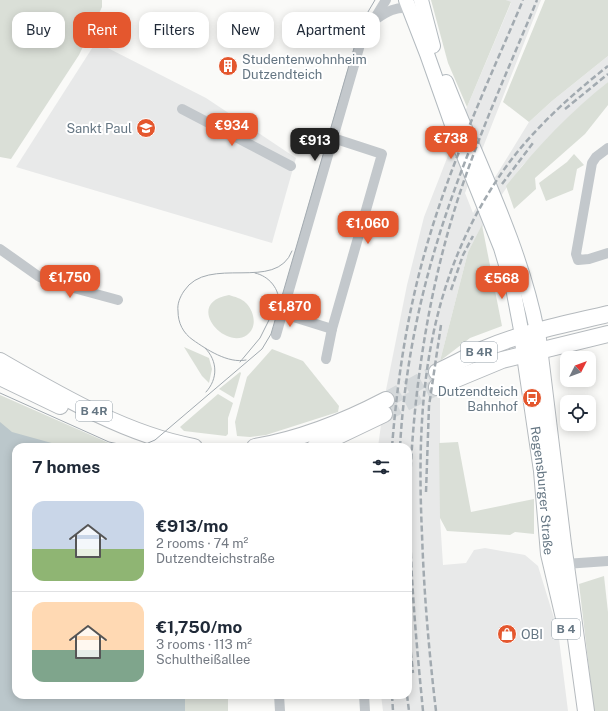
<!DOCTYPE html>
<html lang="en">
<head>
<meta charset="utf-8">
<style>
	:root { --surface:#fff; --page:#f2f2f3; --text:#1f2937; --muted:#747a83; --line:#e0e1e3; --accent:#e4572e }
	body { margin:0; font-family:"Public Sans",sans-serif; background:var(--page); color:var(--text); height:100vh; display:flex; flex-direction:column; font-size:15px; white-space:nowrap }
	* { box-sizing:border-box; margin:0 }
	p { font-size:13px; color:var(--muted) }
	.icon { flex:none; width:22px; height:22px; fill:none; stroke:currentColor; stroke-width:2; stroke-linecap:round; stroke-linejoin:round }
	.map { position:relative; flex:1; overflow:hidden }
	.drawer { position:absolute; left:12px; top:443px; width:400px; height:256px; display:flex; flex-direction:column; background:var(--surface); border-radius:12px; box-shadow:0 2px 10px #0003 }
	.drawer>* { flex:none }
	.banner { position:absolute; left:12px; top:12px; width:400px; height:36px; display:flex; gap:8px }
	.needle { width:26px; rotate:48deg }
	.tools { position:absolute; left:560px; top:351px; display:grid; gap:8px }
	.tools a { display:grid; place-items:center; width:36px; height:36px; border-radius:8px; background:var(--surface); box-shadow:0 2px 10px #0003; font-size:20px }
	.price { position:absolute; translate:-50% -34px; padding:0 9px; border-radius:8px; background:var(--accent); color:#fff; font-size:13px; line-height:26px; filter:drop-shadow(0 1px 2px #0008) }
	.price::after { content:''; position:absolute; left:50%; top:24px; width:12px; height:9px; margin-left:-6px; background:inherit; clip-path:polygon(0 0,100% 0,50% 100%) }
	.price.current { background:#222; color:#fff }
	ul { padding:0; list-style:none }
	li { display:flex; align-items:center; gap:12px; height:100px; padding:0 20px }
	li+li { border-top:1px solid var(--line) }
	li span { display:grid; place-items:center; flex:none; width:112px; height:80px; border-radius:12px; color:#555 }
	li>.icon { margin-inline-start:auto }
	span .icon { width:48px; height:48px; fill:#fffc; stroke-width:1 }
	li b { font-size:17px }
	h2 { display:flex; justify-content:space-between; align-items:center; height:48px; padding:0 20px; font-size:17px }
	.chip { padding:0 14px; border-radius:12px; background:var(--surface); box-shadow:0 2px 10px #0003; font-size:14px; line-height:36px }
	.chip.current { background:var(--accent); color:#fff }
	.map>svg:first-child { display:block }
	.built { fill:#e8e9e9 }
	.green { fill:#dadfd7 }
	.water { fill:#bbc7cb }
	.lines { fill:none; stroke-linecap:round; stroke-linejoin:round }
	.primary-tunnel { stroke:#d5d9db; stroke-width:16; stroke-dasharray:16 8; stroke-linecap:butt }
	.secondary-casing { stroke:#b3babf; stroke-width:16 }
	.primary-casing { stroke:#b5babe; stroke-width:18 }
	.minor { stroke:#c3c8cc; stroke-width:10 }
	.secondary { stroke:#fff; stroke-width:14 }
	.primary { stroke:#fff; stroke-width:16 }
	.tram { stroke:#a2aab0; stroke-width:1 }
	.rail { stroke:#a2aab0; stroke-width:2.5; stroke-dasharray:6 3; stroke-linecap:butt }
	.labels { text-anchor:middle; dominant-baseline:central; stroke-width:4; stroke-linejoin:round; paint-order:stroke }
	.shield { fill:#fff; stroke:#939fa8; stroke-width:1 }
	.shield-label { font-size:12px; font-weight:bold; fill:#657683 }
	.poi-label { font-size:13px; fill:#657683; stroke:#fff; text-anchor:start }
	.street-label { font-size:13px; fill:#657683; stroke:#fff }
</style>
</head>
<body>
<div class="map">
<svg width="608" height="711" viewBox="0 0 608 711">
	<rect width="100%" height="100%" fill="#fafaf8"/>
	<!-- built -->
	<g class="built">
		<path d="M506,0H541L465,193L473,213L529,122L552,101L608,56V82L577,109L521,167L496,203L468,252L440,361V518L443,565L466,563L474,550L485,548L525,555L538,566L558,631L568,711H383L381,695H408V447H378L385,395L407,285L424,217L467,107L511,3Z"/>
		<path d="M96,42L206,98L296,158L272,243L16,167Z"/>
	</g>
	<!-- green -->
	<g class="green">
		<path d="M0,0H102V7L79,55L11,159L0,157Z"/>
		<path d="M431,0H506L511,2L467,107L448,63Z"/>
		<path d="M545,0H608V56L552,101L529,122L503,102Z"/>
		<path d="M608,82V105L585,134L535,178L536,189L514,209L506,186C536,148 570,112 608,82Z"/>
		<path d="M574,154L584,165L577,169L573,190L546,201L539,183L567,162Z"/>
		<path d="M482,225L502,326L470,338L440,361L468,252Z"/>
		<path d="M229,295C235,297 241,298 246,303C254,311 258,327 247,335C225,351 183,303 229,295Z"/>
		<path d="M184,347L209,358L212,369L209,383L202,376Z"/>
		<path d="M272,349L303,361L339,406L338,412L266,435L250,437L237,436L235,422L247,377Z"/>
		<path d="M240,372L241,373L234,398L219,389Z"/>
		<path d="M218,394L233,403L228,418V434L226,436L184,431L180,427Z"/>
		<path d="M0,395L118,447H16V695H228V711H0Z"/>
		<path d="M458,442L471,512L534,499V534L515,532L510,535L447,531L440,518L439,443Z"/>
		<path d="M604,576L608,612V711H594L579,584Z"/>
	</g>
	<!-- water -->
	<path class="water" d="M0,422L12,432L66,447H16V695H185V711H0Z"/>
	<g class="lines">
		<!-- primary-tunnel -->
		<g class="primary-tunnel">
			<path d="M386,400L437,372"/>
			<path d="M384,414L437,387"/>
		</g>
		<!-- secondary casing -->
		<g class="secondary-casing">
			<g id="secondary">
				<path d="M406,0L427,54L456,136L501,248L513,288L522,335"/>
				<path d="M421,0L433,46"/>
				<path d="M446,82C478,164 520,244 537,331"/>
			</g>
		</g>
		<!-- primary casing -->
		<g class="primary-casing">
			<g id="primary">
				<path d="M537,331L563,544L586,711"/>
				<path id="s1" d="M522,335L542,471L549,554L564,618"/>
				<path d="M0,361C59,395 127,435 194,447"/>
				<path d="M437,372C453,365 468,356 484,349C524,332 566,324 608,314"/>
				<path d="M0,377L60,406"/>
				<path d="M437,387L502,360L608,334"/>
				<path d="M255,447C302,439 344,422 386,400"/>
				<path d="M315,447L384,414"/>
			</g>
		</g>
		<!-- minor -->
		<g class="minor">
			<path d="M376,19C388,11 395,7 409,8"/>
			<path d="M182,109L291,166"/>
			<path d="M608,148L596,157L592,163L576,254L578,260L589,259L608,253"/>
			<path d="M0,249L38,276L48,281L118,300"/>
			<path d="M284,314L332,329L382,154L333,138"/>
			<path d="M276,335L361,41L386,0"/>
			<path d="M326,359L332,329"/>
			<path d="M565,564L608,561"/>
			<path d="M279,695L280,711"/>
			<path d="M364,695L365,711"/>
		</g>
		<!-- secondary -->
		<use href="#secondary" class="secondary"/>
		<!-- primary -->
		<use href="#primary" class="primary"/>
		<!-- tram -->
		<g class="tram">
			<path d="M255,273C269,276 280,289 279,304"/>
			<path d="M205,348C218,361 218,379 206,392"/>
			<path d="M246,360C228,364 206,349 193,340C183,333 178,323 178,311C177,304 180,297 184,291C208,254 276,293 292,251"/>
			<path d="M240,362L260,338L273,312"/>
			<path d="M0,393L109,442L133,447L141,446L155,440L262,349L271,334L354,48L362,22L375,0"/>
		</g>
		<!-- rail -->
		<g class="rail">
			<path d="M565,109L608,74"/>
			<path d="M502,184L533,143"/>
			<path d="M451,290L463,255L473,236"/>
			<path d="M392,447C397,383 406,321 423,259C447,170 487,85 523,0"/>
			<path d="M400,447C406,340 432,243 472,144"/>
			<path d="M426,492L429,406L441,325"/>
			<path d="M408,625L413,673"/>
			<path d="M392,695L393,711"/>
			<path d="M407,695L409,711"/>
			<path d="M423,711C415,628 407,545 411,462C416,375 430,288 456,205C478,135 509,68 537,0"/>
			<path d="M436,711C429,652 424,594 422,534C416,403 425,283 503,171C532,130 569,97 608,66"/>
		</g>
	</g>
	<!-- icons -->
	<defs>
		<g id="building-disc" transform="scale(1)"><circle r="9.5" fill="#e4572e" stroke="#fff"/><path d="M-4-6H4V6H1V3H-1V6H-4ZM-2.5-4.3h1.7v1.8h-1.7ZM.8-4.3h1.7v1.8H.8ZM-2.5-1h1.7V.8h-1.7ZM.8-1h1.7V.8H.8Z" fill="#fff"/></g>
		<g id="university-disc" transform="scale(1)"><circle r="9.5" fill="#e4572e" stroke="#fff"/><path d="M0-5L7-2L0 1L-7-2ZM-4 1L0 2.5L4 1V4Q0 6-4 4Z" fill="#fff"/></g>
		<g id="bus-disc" transform="scale(1)"><circle r="9.5" fill="#e4572e" stroke="#fff"/><path d="M-5-6H5V4H4V6H2V4H-2V6H-4V4H-5ZM-3.5-4V0h7V-4ZM-3.5 1.2v1.5H-2V1.2ZM2 1.2v1.5H3.5V1.2Z" fill="#fff"/></g>
		<g id="shop-disc" transform="scale(1)"><circle r="9.5" fill="#e4572e" stroke="#fff"/><path d="M-5-2.5h2.3a2.7 3.5 0 0 1 5.4 0H5L5.5 6h-11ZM-1.5-2.5h3a1.5 2.3 0 0 0-3 0Z" fill="#fff"/></g>
	</defs>
	<g fill-rule="evenodd">
		<use href="#building-disc" x="228" y="66"/>
		<use href="#university-disc" x="146" y="128"/>
		<use href="#bus-disc" x="532" y="398"/>
		<use href="#shop-disc" x="507" y="634"/>
	</g>
	<g class="labels">
		<!-- shield labels -->
		<g class="shield">
			<rect x="461" y="342" width="36" height="20" rx="3"/>
			<rect x="76" y="401" width="36" height="20" rx="3"/>
			<rect x="552" y="619" width="28" height="20" rx="3"/>
		</g>
		<g class="shield-label">
			<text x="479" y="352">B 4R</text>
			<text x="94" y="411">B 4R</text>
			<text x="566" y="629">B 4</text>
		</g>
		<!-- poi labels -->
		<g class="poi-label">
			<text x="242" y="59">Studentenwohnheim<tspan x="242" dy="15">Dutzendteich</tspan></text>
			<text x="132" y="128" text-anchor="end">Sankt Paul</text>
			<text x="518" y="391" text-anchor="end">Dutzendteich<tspan x="518" dy="15">Bahnhof</tspan></text>
			<text x="521" y="634">OBI</text>
		</g>
		<!-- street labels -->
		<g class="street-label">
			<text stroke="none"><textPath href="#s1" startOffset="157">Regensburger Straße</textPath></text>
		</g>
	</g>
</svg>
<div class="tools">
<a><svg class="needle" viewBox="-14 -14 28 28"><path d="M0-13l5 13h-10z" fill="#e53935"/><path d="M0 13l5-13h-10z" fill="#747a83"/></svg></a>
<a><svg class="icon" aria-label="locate" viewBox="0 0 24 24"><circle cx="12" cy="12" r="6"/><path d="M12 2v4M12 18v4M2 12h4M18 12h4"/></svg></a>
</div>
<b class="price" style="left:232px;top:147px">€934</b>
<b class="price" style="left:451px;top:160px">€738</b>
<b class="price current" style="left:315px;top:162px">€913</b>
<b class="price" style="left:368px;top:245px">€1,060</b>
<b class="price" style="left:70px;top:299px">€1,750</b>
<b class="price" style="left:502px;top:300px">€568</b>
<b class="price" style="left:290px;top:328px">€1,870</b>
<div class="banner">
<a class="chip">Buy</a>
<a class="chip current">Rent</a>
<a class="chip">Filters</a>
<a class="chip">New</a>
<a class="chip">Apartment</a>
</div>
<section class="drawer">
<h2>7 homes<svg class="icon" aria-label="filters" viewBox="0 0 24 24"><path d="M4 7h16M4 17h16"/><circle cx="9" cy="7" r="2"/><circle cx="15" cy="17" r="2"/></svg></h2>
<ul>
<li><span style="background:linear-gradient(#c9d6e8 60%,#8fb573 0)"><svg class="icon" aria-label="home" viewBox="0 0 24 24"><path d="M3 11l9-7 9 7M6 9v11h12V9"/></svg></span><div><b>€913/mo</b><p>2 rooms · 74 m²</p><p>Dutzendteichstraße</p></div></li>
<li><span style="background:linear-gradient(#ffd9b3 60%,#7fa58c 0)"><svg class="icon" aria-label="home" viewBox="0 0 24 24"><path d="M3 11l9-7 9 7M6 9v11h12V9"/></svg></span><div><b>€1,750/mo</b><p>3 rooms · 113 m²</p><p>Schultheißallee</p></div></li>
</ul>
</section>
</div>
</body>
</html>
